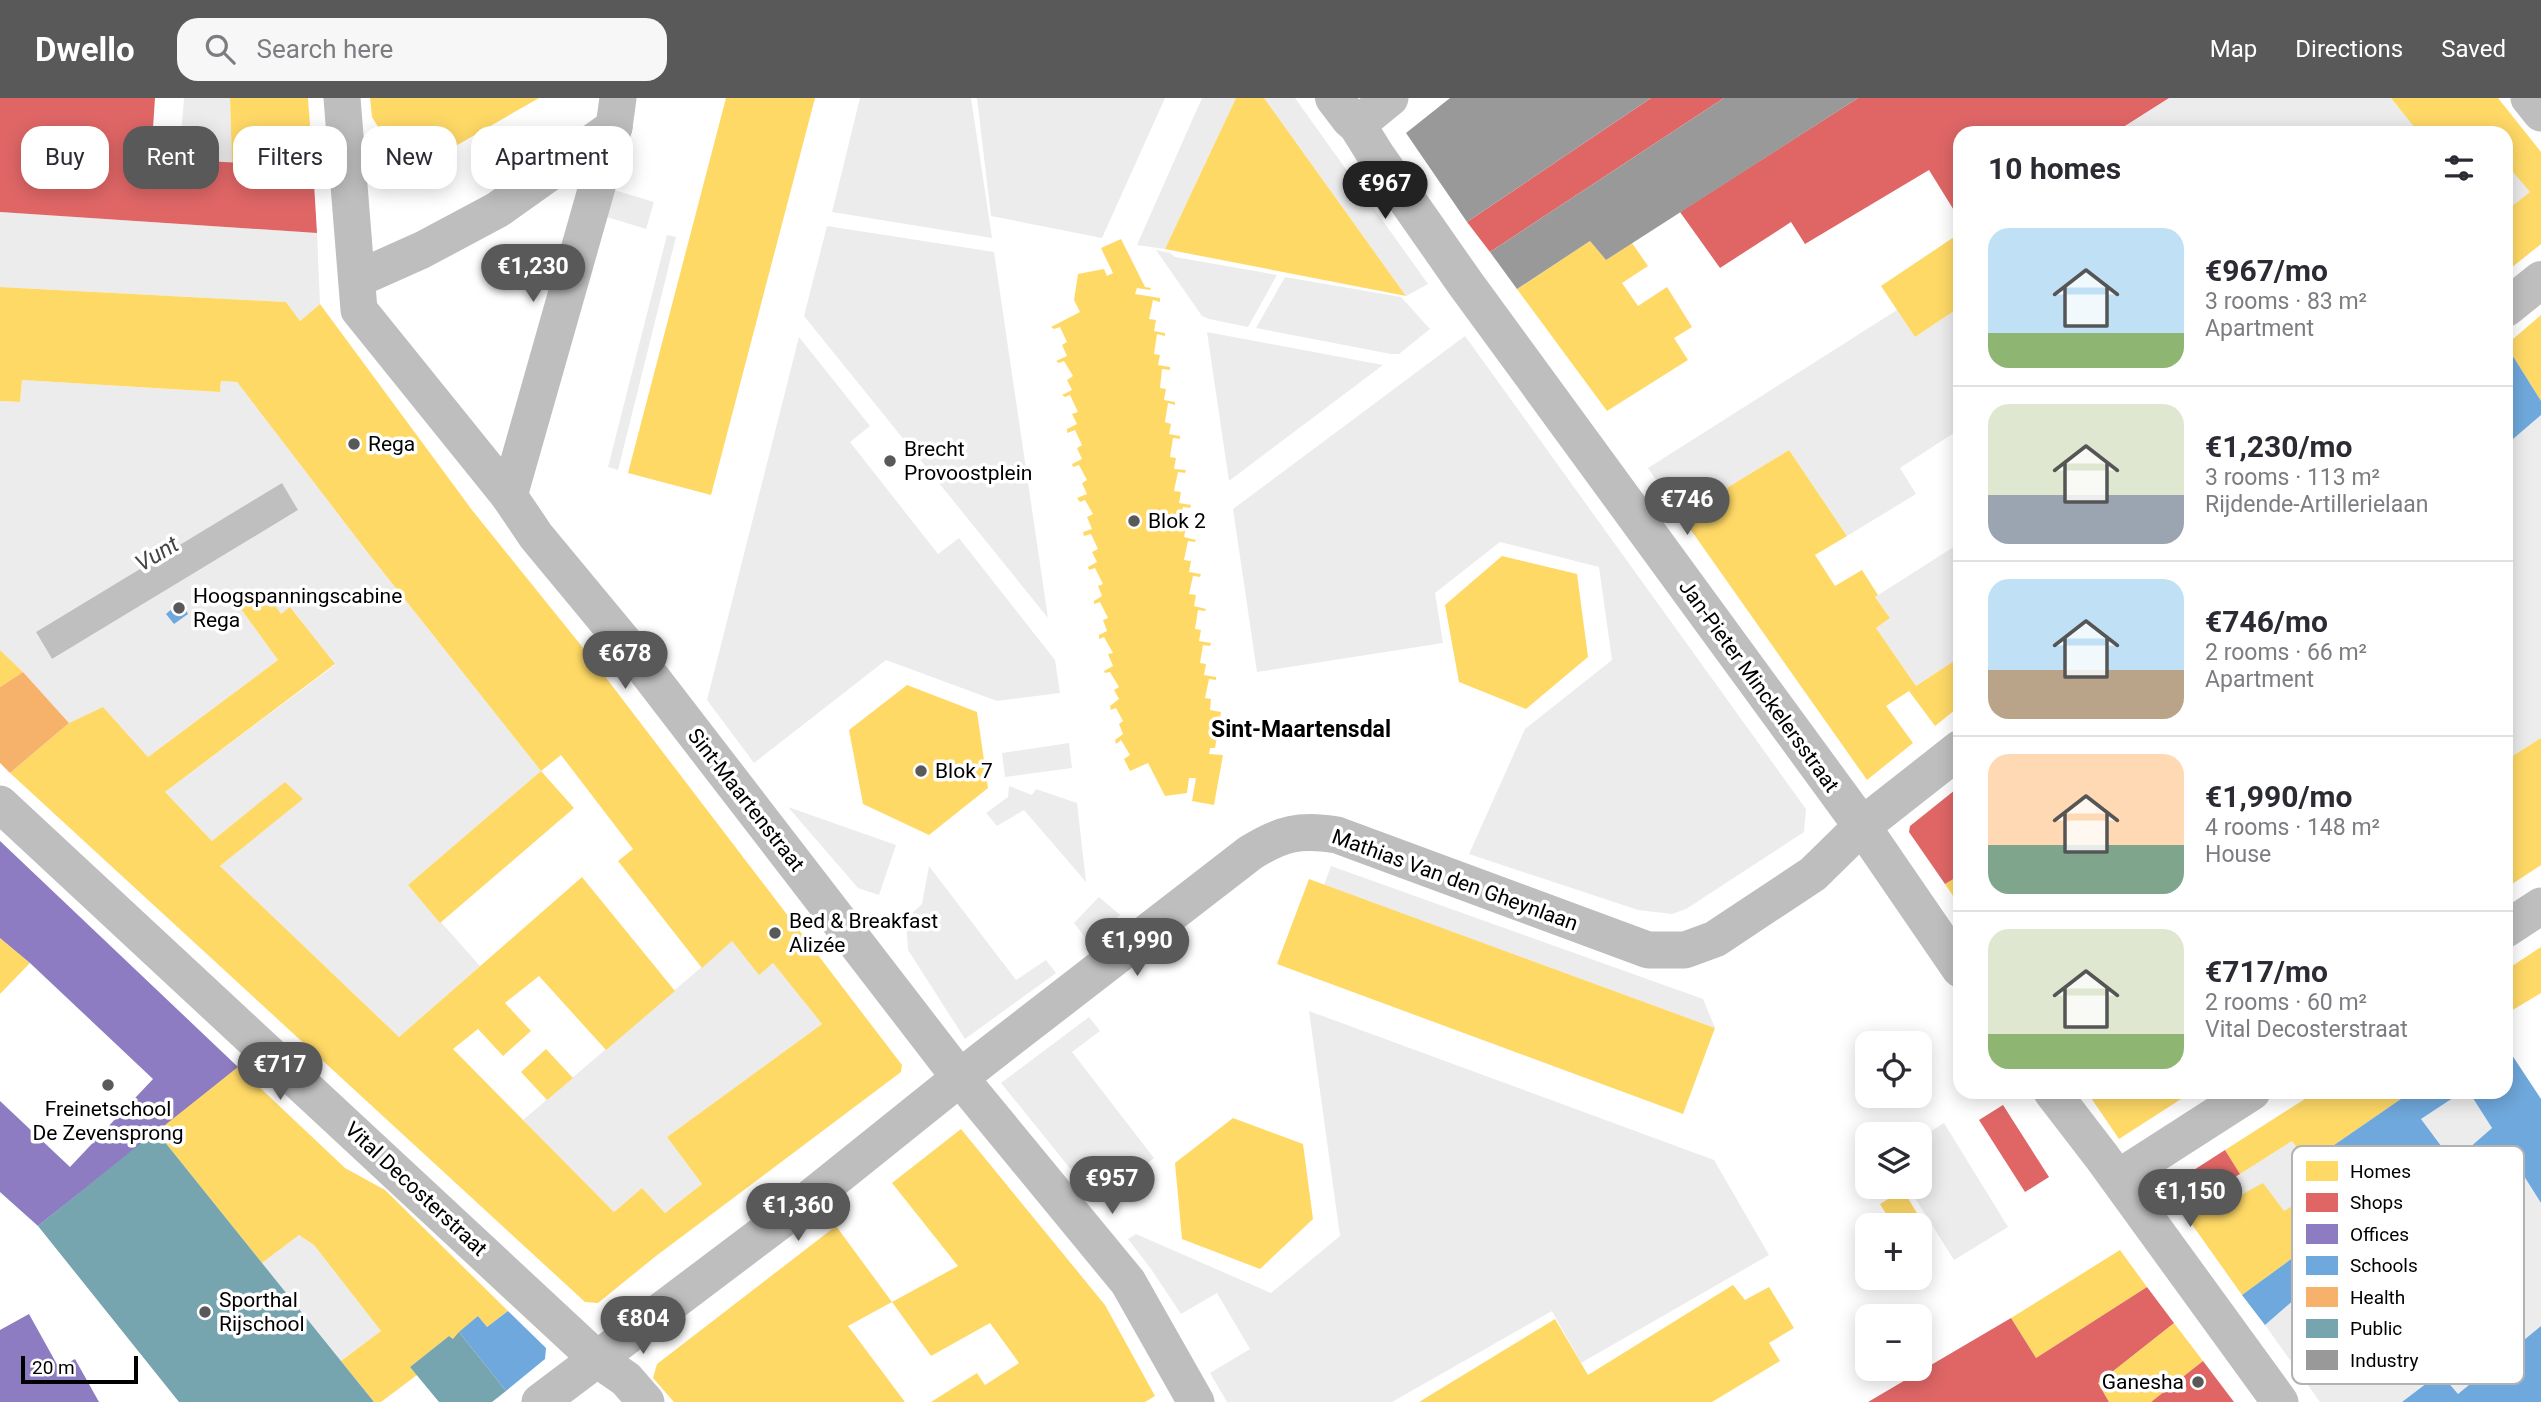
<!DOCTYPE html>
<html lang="en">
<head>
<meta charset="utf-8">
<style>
	:root { --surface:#fff; --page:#f7f7f7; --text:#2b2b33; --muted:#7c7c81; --line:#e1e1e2; --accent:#595959 }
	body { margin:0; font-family:Roboto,sans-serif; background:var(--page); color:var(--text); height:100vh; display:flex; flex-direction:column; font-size:26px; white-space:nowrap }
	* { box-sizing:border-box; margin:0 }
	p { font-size:23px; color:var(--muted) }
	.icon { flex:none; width:38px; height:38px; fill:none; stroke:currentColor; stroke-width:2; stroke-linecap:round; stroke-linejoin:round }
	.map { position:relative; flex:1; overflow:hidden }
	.panel { position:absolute; left:1953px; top:28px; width:560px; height:973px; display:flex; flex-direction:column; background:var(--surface); border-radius:21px; box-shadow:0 4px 18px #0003 }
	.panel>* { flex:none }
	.banner { position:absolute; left:21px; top:28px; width:665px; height:63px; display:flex; gap:14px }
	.fabs { position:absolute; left:1855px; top:933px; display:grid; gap:14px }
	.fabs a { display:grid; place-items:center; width:77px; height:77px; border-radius:14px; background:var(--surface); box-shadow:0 4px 18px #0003; font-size:35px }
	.scale { position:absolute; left:21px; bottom:18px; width:117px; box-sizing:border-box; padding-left:7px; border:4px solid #000; border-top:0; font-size:19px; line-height:24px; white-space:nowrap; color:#000; -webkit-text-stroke:5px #fff; paint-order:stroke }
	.price { position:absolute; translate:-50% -60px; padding:0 16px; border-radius:24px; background:var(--accent); color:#fff; font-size:23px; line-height:46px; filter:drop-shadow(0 2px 4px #0008) }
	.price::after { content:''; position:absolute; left:50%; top:42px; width:21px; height:16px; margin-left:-10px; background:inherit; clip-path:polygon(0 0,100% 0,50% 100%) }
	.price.on { background:#222; color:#fff }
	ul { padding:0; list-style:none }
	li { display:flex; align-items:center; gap:21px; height:175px; padding:0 35px }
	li+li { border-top:2px solid var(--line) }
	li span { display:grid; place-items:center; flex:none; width:196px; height:140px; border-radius:21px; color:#555 }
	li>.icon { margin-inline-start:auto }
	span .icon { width:84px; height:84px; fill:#fffc; stroke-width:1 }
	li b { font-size:30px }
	h2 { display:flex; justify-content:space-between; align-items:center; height:84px; padding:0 35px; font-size:30px }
	.pill { padding:0 24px; border-radius:21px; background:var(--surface); box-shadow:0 4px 18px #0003; font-size:24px; line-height:63px }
	.pill.on { background:var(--accent); color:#fff }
	header { display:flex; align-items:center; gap:42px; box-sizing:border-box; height:98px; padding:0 35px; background:var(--accent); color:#fff }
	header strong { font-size:33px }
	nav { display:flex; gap:38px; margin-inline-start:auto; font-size:24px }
	.search { width:490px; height:63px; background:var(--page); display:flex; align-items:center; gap:18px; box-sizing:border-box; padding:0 24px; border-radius:21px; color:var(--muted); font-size:26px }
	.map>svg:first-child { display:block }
	.green { fill:#ececec; fill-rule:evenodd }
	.water { fill:#bfbfbf }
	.homes { fill:#ffd966 }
	.shops { fill:#e06666 }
	.offices { fill:#8e7cc3 }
	.schools { fill:#6fa8dc }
	.health { fill:#f6b26b }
	.public { fill:#76a5af }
	.industry { fill:#999 }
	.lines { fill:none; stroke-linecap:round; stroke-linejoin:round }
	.minor { stroke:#bebebe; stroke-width:37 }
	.tertiary { stroke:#bebebe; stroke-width:38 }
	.poi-dot { fill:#595959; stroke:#fff; stroke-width:2.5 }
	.labels { text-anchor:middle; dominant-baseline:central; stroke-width:7; stroke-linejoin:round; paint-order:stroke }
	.poi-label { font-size:21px; fill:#000; stroke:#fff; text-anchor:start }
	.street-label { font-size:21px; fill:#000; stroke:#fff }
	.water-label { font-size:23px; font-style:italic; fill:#444; stroke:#fff }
	.neighbourhood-label { font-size:23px; font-weight:bold; fill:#000; stroke:#fff }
	.key { fill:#fff; stroke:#b2b2b2; stroke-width:2 }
	.key-label { font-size:19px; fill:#000 }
</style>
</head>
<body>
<header>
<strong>Dwello</strong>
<div class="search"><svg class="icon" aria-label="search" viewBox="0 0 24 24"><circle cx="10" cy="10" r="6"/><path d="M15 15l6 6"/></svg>Search here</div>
<nav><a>Map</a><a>Directions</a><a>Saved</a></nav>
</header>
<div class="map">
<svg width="2541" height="1304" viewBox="0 0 2541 1304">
	<rect width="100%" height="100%" fill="#fff"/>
	<!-- green -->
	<g class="green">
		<path d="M184,0H230L232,65L179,62Z"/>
		<path d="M860,0H971L992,140L832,114Z"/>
		<path d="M977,0H1165L1102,140L991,118Z"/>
		<path d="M1202,0H1236L1165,151L1137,147Z"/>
		<path d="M1264,0H1295L1428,186L1406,198Z"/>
		<path d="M2169,0H2391L2419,35H2115Z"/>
		<path d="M2506,66L2530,94L2506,113Z"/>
		<path d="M614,92L654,104L646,131L607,119Z"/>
		<path d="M0,114L317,135L320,206L300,223L286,204L0,189Z"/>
		<path d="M827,128L994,154L1048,520L804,218Z"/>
		<path d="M667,137L676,139L618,372L608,369Z"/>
		<path d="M1156,152L1170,155L1175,159L1277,177L1248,229L1209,221L1202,218Z"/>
		<path d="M1285,179L1401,199L1430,231L1399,256H1391L1256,230Z"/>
		<path d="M1960,209V331L1900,370L1916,396L1847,438L1789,352L1681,418L1648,370L1897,212L1915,239Z"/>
		<path d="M1207,234L1383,267L1229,383Z"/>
		<path d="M1465,238L1806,711L1804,734L1686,811L1672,816L1638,812L1469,756L1525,631L1612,562L1599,469L1500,444L1435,495L1443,545L1257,574L1233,411Z"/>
		<path d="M799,239L870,328L850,344L938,456L959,440L1055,562L1060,595L997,603L886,562L754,665L707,602Z"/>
		<path d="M22,282L220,294L221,283L237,284L368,455L541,673L408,787L480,868L399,939L220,768L302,701L285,685L212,743L165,694L335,567L291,510L281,516L261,505L257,500L241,511L278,562L148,659L103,609L69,625L23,574L0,552V303L20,304ZM282,386L298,412L52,561L36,534Z"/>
		<path d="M2541,317V640L2506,662V347Z"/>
		<path d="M1960,445V559L1916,588L1876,530L1890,520L1875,499Z"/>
		<path d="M1069,645L1072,670L1005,679L1002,655Z"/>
		<path d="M1009,688L1032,697L1036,691L1077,705L1086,784L1024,712L997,728L986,715L1008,699Z"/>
		<path d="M788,709L896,747L879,797L858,790Z"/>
		<path d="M929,768L1016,882L1046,862L1056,875L965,941L908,852L906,821L922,806Z"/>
		<path d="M1331,768L1703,901L1715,930L1324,787Z"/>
		<path d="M1099,799L1120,817L1087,842L1074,825Z"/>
		<path d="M732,843L759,876L773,865L822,926L667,1039L702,1086L665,1115L642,1090L614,1114L523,1022Z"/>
		<path d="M1309,913L1714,1062L1769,1157L1581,1265L1552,1213L1392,1304H1227L1210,1275L1250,1251L1217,1195L1181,1216L1151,1171L1128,1141L1136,1136L1271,1195L1340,1138Z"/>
		<path d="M1089,919L1100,933L1072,954L1154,1060L1098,1105L1001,985Z"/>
		<path d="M2462,994H2469L2492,1030L2453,1064L2421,1021Z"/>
		<path d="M1944,1025L2008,1129L1954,1162L1908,1089L1920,1088V1040Z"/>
		<path d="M2292,1043L2324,1089L2284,1113L2226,1105L2217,1090Z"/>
		<path d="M2505,1048L2541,1105V1228L2458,1296L2439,1275L2402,1304H2320L2265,1227L2409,1102L2425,1120Z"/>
		<path d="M299,1137L314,1147L381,1233L341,1263L262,1165Z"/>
	</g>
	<!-- water -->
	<path class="water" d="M282,385L298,412L52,561L36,534Z"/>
	<!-- homes -->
	<g class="homes">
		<path d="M230,0H308L313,69L232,65Z"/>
		<path d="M370,0H539L407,76L372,19Z"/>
		<path d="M726,0H815L711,397L628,375Z"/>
		<path d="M1236,0H1264L1406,198L1165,151Z"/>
		<path d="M2391,0H2498L2541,54V146L2506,174V113L2530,94L2506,66V35H2419Z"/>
		<path d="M1960,135V209L1915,239L1881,188Z"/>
		<path d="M1121,141L1145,189L1151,190L1150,192L1137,190L1135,196L1160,200V204L1153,202L1149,221L1156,222L1154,233L1165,235V238L1157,236L1154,256L1160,257L1158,267L1170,269V272L1162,271L1160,290L1166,291L1164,302L1175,304V307L1168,305L1165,324L1171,326L1169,336L1180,338V341L1173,340L1170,359L1176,360L1174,371L1186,372L1185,375L1178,374L1174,393L1181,394L1179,405L1191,407L1190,410L1183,409L1180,427L1186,429L1184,439L1196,442L1195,444L1188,443L1184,462L1191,463L1189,474L1201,476L1200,479L1193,478L1189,496L1196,497L1194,508L1206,511L1205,513L1198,512L1195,531L1201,532L1199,543L1211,545L1210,548L1203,547L1200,565L1206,566L1204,577L1216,579V582L1209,581L1205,600L1211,601L1210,612L1221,614L1215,650H1210L1209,656L1223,657L1214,707L1192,703L1196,680H1189L1187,695L1165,698L1148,665L1130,673L1124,661L1130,657L1121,642L1116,646L1115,642L1123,636L1119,626L1123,623L1116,610L1111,612L1110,608L1119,601L1114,592L1119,589L1110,574L1105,575L1104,573L1113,568L1108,556L1113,555L1104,539L1099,541V537L1107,533L1103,522L1108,520L1100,504L1094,506V503L1102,498L1098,488L1103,486L1095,470L1089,472L1088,469L1097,464L1092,454L1098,451L1091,436L1084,438L1083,434L1092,431L1087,419L1093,416L1085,402L1080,404L1077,400L1087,396L1082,385L1087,382L1079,367L1073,369L1072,366L1082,361L1077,350L1082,347L1075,332L1067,335V331L1077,326L1072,316L1078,314L1070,297L1065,299L1062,297L1072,292L1067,282L1073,278L1064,263L1059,265L1056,263L1067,258L1062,247L1067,244L1060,229L1054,231L1051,229L1080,214L1074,202L1078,176L1104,171L1107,178L1113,175L1101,150Z"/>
		<path d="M1590,143L1606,162L1632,145L1648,168L1622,185L1638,208L1667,189L1692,229L1674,240L1688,262L1607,313L1517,191Z"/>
		<path d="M0,189L286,204L300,223L320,206L472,412L584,551L902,967L901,974L656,1158L598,1205L585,1204L10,675L69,625L103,609L148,659L278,562L241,511L257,500L261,505L269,499L281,516L290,509L335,566L165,694L212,743L285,684L303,701L220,768L399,939L582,779L675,893L606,952L539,878L505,905L531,933L503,958L478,931L453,951L614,1114L642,1090L665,1115L702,1086L667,1039L822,926L773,865L759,877L732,843L702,870L618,763L633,751L561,657L541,673L368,455L237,284L221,283L220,294L22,282L20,304L0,303Z"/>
		<path d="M2541,217V303L2506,247Z"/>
		<path d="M1789,352L1847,438L1815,457L1835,488L1862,472L1878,497L1875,499L1890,520L1876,530L1916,588L1960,559V608L1935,628L1909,593L1886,608L1913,645L1867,682L1681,418Z"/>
		<path d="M1502,458L1577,476L1588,559L1526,611L1459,584L1445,507Z"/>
		<path d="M0,552L23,574L0,589Z"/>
		<path d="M907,587L977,614L988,690L929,737L863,706L849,632Z"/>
		<path d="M2541,640V767L2506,790V662Z"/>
		<path d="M541,673L574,710L440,825L408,787Z"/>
		<path d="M1960,777V808L1945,786Z"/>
		<path d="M1309,781L1715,930L1683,1016L1277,866Z"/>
		<path d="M0,840L30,865L0,896Z"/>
		<path d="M2541,849V895L2506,916V872Z"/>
		<path d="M546,951L573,980L547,1002L521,974Z"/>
		<path d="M238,969L345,1070L385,1092L508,1213L487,1229L478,1218L458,1237L453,1241L449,1238L410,1269L417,1277L381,1304H374L341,1263L381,1233L314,1147L299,1137L262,1165L156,1033Z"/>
		<path d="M2087,994H2192L2119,1041Z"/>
		<path d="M2316,994H2411L2308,1065L2292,1043L2240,1076L2225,1052Z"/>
		<path d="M1233,1020L1303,1046L1313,1121L1260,1171L1182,1141L1175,1065Z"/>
		<path d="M961,1031L1105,1207L1155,1298L1145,1304H931L977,1275L985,1287L1019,1265L990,1225L931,1258L892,1204L958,1168L892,1085Z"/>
		<path d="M2263,1085L2284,1113L2324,1089L2346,1121L2242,1197L2181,1111L2217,1090L2226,1105Z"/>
		<path d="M1903,1092L1926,1130L1920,1134V1127H1893L1880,1106Z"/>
		<path d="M836,1128L892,1204L848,1228L905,1304H674L653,1280L657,1266Z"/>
		<path d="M2120,1152L2147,1189L2036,1260L2011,1220Z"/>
		<path d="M1733,1187L1745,1202L1769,1189L1794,1230L1769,1245L1780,1263L1712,1304H1419L1555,1221L1588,1277Z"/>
		<path d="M2174,1225L2203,1263L2151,1304H2109L2098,1285Z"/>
	</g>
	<!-- shops -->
	<g class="shops">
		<path d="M0,0H155L151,60L313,69L317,135L0,114Z"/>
		<path d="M1651,0H1724L1490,154L1467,124Z"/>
		<path d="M1858,0H2169L2114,35H1960V122L1929,72L1805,146L1791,124L1720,170L1680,114Z"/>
		<path d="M1960,688V777L1945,786L1909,734L1910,728Z"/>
		<path d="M2003,1007L2049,1079L2025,1094L1979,1022Z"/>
		<path d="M2225,1052L2240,1076L2181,1111L2171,1097L2172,1086Z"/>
		<path d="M2147,1189L2174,1225L2098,1285L2109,1304H1868L2011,1220L2036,1260Z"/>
		<path d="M2203,1263L2234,1304H2151Z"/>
	</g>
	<!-- offices -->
	<g class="offices">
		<path d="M0,743L238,969L38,1128L0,1094V1003L70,1069L153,981L30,865L0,840Z"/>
		<path d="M29,1216L59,1270L75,1261L99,1304H0V1232Z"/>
	</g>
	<!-- schools -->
	<g class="schools">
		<path d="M2506,247L2541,303V317L2506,347Z"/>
		<path d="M181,503L188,516L174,526L166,516Z"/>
		<path d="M2506,948L2541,1001V1105L2505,1048L2425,1121L2409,1102L2265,1227L2242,1197L2346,1121L2308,1065L2411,994H2462L2421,1021L2453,1064L2492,1030L2469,994H2506Z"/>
		<path d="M508,1213L546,1250L545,1261L506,1293L459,1234L478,1218L487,1229Z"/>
		<path d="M2541,1228V1304H2402L2440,1275L2458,1296Z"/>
	</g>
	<!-- health -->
	<path class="health" d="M23,574L69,625L10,675L0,665V589Z"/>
	<!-- public -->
	<g class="public">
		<path d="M156,1033L262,1165L374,1304H179L38,1128Z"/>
		<path d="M459,1234L506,1293L492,1304H439L410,1269L449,1238L453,1241Z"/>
	</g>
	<!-- industry -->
	<g class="industry">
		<path d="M1450,0H1651L1467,124L1406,35Z"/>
		<path d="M1724,0H1858L1606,162L1590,143L1517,191L1490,154Z"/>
	</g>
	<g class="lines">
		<!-- minor -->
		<g class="minor">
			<path d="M342,0L359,212L509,398L536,438L628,549L960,980L1128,1184L1196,1304"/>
			<path d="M2529,0L2541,15"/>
			<path d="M1357,27L1390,0"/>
			<path d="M357,181L422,152L497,112L614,29"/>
			<path d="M509,398L614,29L618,0"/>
			<path d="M0,706L597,1261L626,1281L646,1304"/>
			<path d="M2506,831L2541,808"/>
			<path d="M2052,994L2102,1059L2280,1304"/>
			<path d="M2118,1080L2252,994"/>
			<path d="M540,1304L804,1105L981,963L1250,755C1282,735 1300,731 1337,737L1648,852H1685L1715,841L1813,776L1862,728L1960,871"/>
		</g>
		<!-- tertiary -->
		<g class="tertiary">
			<path d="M1334,0L1350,21L1357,27L1377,59L1465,185L1862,728L1960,651"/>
			<path d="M2506,210L2541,182"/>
		</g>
	</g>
	<!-- markers -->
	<g class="poi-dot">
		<circle cx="354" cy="346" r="7"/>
		<circle cx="890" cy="363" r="7"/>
		<circle cx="1134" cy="423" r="7"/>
		<circle cx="179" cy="510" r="7"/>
		<circle cx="921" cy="673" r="7"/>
		<circle cx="775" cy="835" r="7"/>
		<circle cx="108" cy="987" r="7"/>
		<circle cx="205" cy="1214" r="7"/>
		<circle cx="2198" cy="1284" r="7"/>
	</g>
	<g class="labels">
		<!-- poi labels -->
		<g class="poi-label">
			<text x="368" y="346">Rega</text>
			<text x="904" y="351">Brecht<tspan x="904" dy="24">Provoostplein</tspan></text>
			<text x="1148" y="423">Blok 2</text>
			<text x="193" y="498">Hoogspanningscabine<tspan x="193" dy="24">Rega</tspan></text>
			<text x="935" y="673">Blok 7</text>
			<text x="789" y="823">Bed &amp; Breakfast<tspan x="789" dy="24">Alizée</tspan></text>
			<text x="108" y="1011" text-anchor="middle">Freinetschool<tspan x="108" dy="24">De Zevensprong</tspan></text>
			<text x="219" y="1202">Sporthal<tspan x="219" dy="24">Rijschool</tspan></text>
			<text x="2184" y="1284" text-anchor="end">Ganesha</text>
		</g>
		<!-- street labels -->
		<g class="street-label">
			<text transform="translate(1759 588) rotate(54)">Jan-Pieter Minckelersstraat</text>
			<text transform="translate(746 702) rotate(52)">Sint-Maartenstraat</text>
			<text transform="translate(1455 782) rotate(20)">Mathias Van den Gheynlaan</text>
			<text transform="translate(416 1091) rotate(43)">Vital Decosterstraat</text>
		</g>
		<!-- water labels -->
		<g class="water-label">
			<text transform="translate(157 456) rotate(-31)">Vunt</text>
		</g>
		<!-- neighbourhood labels -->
		<g class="neighbourhood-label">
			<text x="1301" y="631">Sint-Maartensdal</text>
		</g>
	</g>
	<!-- legend -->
	<rect x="2292" y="1048" width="232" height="238" rx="10" class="key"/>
	<rect x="2306" y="1063" width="32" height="20" fill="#ffd966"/>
	<rect x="2306" y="1095" width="32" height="19" fill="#e06666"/>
	<rect x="2306" y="1126" width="32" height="20" fill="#8e7cc3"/>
	<rect x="2306" y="1158" width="32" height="19" fill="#6fa8dc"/>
	<rect x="2306" y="1189" width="32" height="20" fill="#f6b26b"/>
	<rect x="2306" y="1221" width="32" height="19" fill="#76a5af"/>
	<rect x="2306" y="1252" width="32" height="20" fill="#999"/>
	<g class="key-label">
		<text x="2350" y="1080">Homes</text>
		<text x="2350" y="1111">Shops</text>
		<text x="2350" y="1143">Offices</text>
		<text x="2350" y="1174">Schools</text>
		<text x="2350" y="1206">Health</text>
		<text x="2350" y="1237">Public</text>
		<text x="2350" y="1269">Industry</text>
	</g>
</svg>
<div class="fabs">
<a><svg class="icon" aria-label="locate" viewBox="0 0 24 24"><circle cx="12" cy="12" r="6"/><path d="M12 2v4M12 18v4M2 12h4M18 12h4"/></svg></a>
<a><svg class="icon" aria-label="layers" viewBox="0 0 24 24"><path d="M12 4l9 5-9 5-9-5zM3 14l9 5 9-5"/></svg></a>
<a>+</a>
<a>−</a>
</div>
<div class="scale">20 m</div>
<b class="price on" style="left:1385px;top:123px">€967</b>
<b class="price" style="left:533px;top:206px">€1,230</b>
<b class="price" style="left:1687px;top:439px">€746</b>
<b class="price" style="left:625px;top:593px">€678</b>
<b class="price" style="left:1137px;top:880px">€1,990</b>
<b class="price" style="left:280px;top:1004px">€717</b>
<b class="price" style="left:1112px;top:1118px">€957</b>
<b class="price" style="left:2190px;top:1131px">€1,150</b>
<b class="price" style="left:798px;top:1145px">€1,360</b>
<b class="price" style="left:643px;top:1258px">€804</b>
<div class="banner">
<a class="pill">Buy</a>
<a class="pill on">Rent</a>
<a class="pill">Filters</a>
<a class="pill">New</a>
<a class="pill">Apartment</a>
</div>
<section class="panel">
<h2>10 homes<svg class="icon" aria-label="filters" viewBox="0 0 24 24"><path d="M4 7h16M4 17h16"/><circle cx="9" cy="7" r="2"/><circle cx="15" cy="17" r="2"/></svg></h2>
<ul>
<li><span style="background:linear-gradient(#bfe0f5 75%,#8fb573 0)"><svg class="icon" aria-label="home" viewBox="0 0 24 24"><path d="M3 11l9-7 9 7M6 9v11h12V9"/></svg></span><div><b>€967/mo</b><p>3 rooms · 83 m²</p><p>Apartment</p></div></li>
<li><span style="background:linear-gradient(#dfe7d0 65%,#9aa5b1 0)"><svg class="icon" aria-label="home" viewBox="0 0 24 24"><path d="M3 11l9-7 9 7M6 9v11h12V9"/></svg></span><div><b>€1,230/mo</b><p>3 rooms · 113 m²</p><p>Rijdende-Artillerielaan</p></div></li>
<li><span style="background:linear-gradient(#bfe0f5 65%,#b9a48a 0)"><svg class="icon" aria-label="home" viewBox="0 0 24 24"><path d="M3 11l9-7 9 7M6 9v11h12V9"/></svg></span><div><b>€746/mo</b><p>2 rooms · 66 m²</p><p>Apartment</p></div></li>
<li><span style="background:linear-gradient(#ffd9b3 65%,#7fa58c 0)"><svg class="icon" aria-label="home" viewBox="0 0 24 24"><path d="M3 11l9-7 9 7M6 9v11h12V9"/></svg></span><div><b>€1,990/mo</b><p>4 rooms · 148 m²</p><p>House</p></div></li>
<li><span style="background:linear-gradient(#dfe7d0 75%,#8fb573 0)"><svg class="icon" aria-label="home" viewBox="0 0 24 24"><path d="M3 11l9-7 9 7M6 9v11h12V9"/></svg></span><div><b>€717/mo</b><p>2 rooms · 60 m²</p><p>Vital Decosterstraat</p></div></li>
</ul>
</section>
</div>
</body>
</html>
